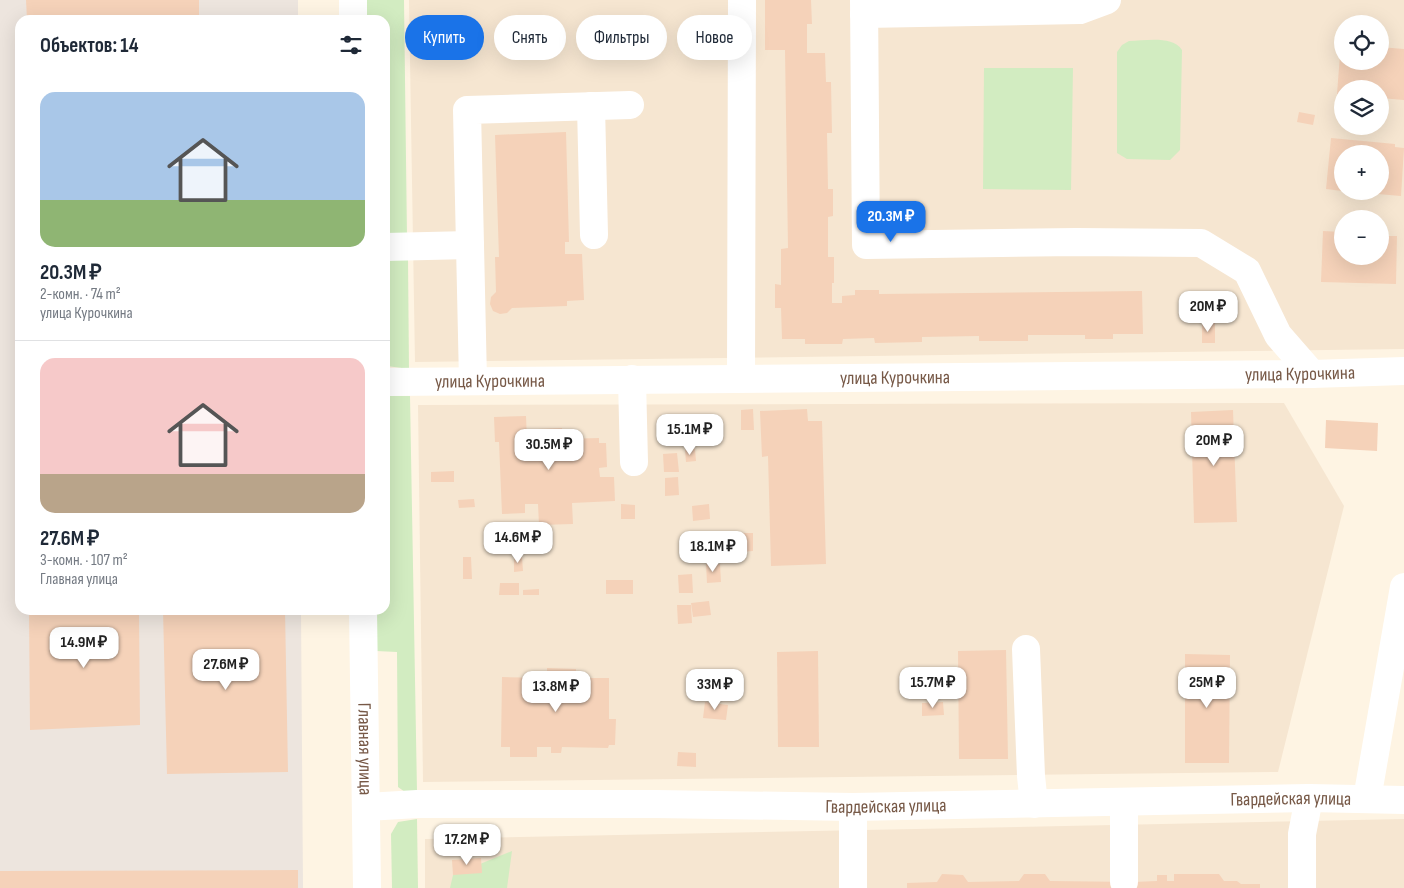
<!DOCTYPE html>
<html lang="ru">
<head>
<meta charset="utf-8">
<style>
	:root { --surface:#fff; --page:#f2f2f3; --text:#1f2937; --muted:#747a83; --line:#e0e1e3; --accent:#1a73e8 }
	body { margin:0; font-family:"Sofia Sans Condensed",sans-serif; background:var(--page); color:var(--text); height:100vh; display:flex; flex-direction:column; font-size:19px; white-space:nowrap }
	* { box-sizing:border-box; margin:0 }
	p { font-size:16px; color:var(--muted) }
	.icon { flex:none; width:28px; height:28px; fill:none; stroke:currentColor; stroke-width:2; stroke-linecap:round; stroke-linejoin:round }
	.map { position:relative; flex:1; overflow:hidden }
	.panel { position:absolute; left:15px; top:15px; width:375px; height:600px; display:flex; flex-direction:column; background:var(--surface); border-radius:15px; box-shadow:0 5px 20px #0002 }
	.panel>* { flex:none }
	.hud { position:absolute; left:405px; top:15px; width:475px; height:45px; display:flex; gap:10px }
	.buttons { position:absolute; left:1334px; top:15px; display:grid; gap:10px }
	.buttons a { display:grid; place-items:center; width:55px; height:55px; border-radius:50%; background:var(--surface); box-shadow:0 5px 20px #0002; font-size:25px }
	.price { position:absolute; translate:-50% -42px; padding:0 11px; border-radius:10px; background:#fff; color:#222; font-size:16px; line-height:32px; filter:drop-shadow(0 1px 2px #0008) }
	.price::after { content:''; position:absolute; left:50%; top:30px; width:15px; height:11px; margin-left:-8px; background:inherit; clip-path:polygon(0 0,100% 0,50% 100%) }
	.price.selected { background:var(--accent); color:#fff }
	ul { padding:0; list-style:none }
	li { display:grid; align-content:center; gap:10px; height:265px; padding:0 25px }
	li+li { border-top:1px solid var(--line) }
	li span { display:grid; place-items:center; height:155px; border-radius:15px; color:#555 }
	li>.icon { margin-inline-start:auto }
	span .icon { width:90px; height:90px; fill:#fffc; stroke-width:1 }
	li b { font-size:21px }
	h2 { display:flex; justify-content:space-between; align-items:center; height:60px; padding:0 25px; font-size:21px }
	.tag { padding:0 18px; border-radius:22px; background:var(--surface); box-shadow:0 5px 20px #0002; font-size:18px; line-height:45px }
	.tag.selected { background:var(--accent); color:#fff }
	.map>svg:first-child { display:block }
	.residential { fill:#f6e6d1; fill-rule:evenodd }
	.industrial { fill:#ede5de }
	.green { fill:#d2ecc1 }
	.building { fill:#f5d2b9 }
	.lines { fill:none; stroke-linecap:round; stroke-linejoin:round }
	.minor { stroke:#fff; stroke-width:28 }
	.labels { text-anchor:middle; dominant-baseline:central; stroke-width:5; stroke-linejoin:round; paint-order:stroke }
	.street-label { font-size:19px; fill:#775947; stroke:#fff7eb }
</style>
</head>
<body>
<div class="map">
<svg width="1404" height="888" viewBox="0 0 1404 888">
	<rect width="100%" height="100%" fill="#fef4e3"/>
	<!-- residential -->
	<g class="residential">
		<path d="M409,0H1404V349L415,362ZM1342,24H1380V61H1342ZM1342,89H1380V126H1342ZM1342,154H1380V191H1342ZM1342,219H1380V256H1342Z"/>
		<path d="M1284,403L1344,506L1278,772L423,782L418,405Z"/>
		<path d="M1404,819V888H425V839Z"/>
	</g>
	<!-- industrial -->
	<path class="industrial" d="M0,0H298V20H20V610H301L303,888H0Z"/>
	<!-- green -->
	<g class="green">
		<path d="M367,0H404L407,238L385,236V20H367Z"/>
		<path d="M1129,41C1145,41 1172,35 1182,50L1180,150L1170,160L1127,159L1117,153V52L1122,45Z"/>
		<path d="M984,68H1073L1071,190L983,189Z"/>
		<path d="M408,258L409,369L387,366L385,364V261Z"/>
		<path d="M390,396H410L417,792H405L398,787L397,652L376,651L375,610H385V399Z"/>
		<path d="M417,819L418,888H392L391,834L398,822Z"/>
		<path d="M512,851L507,888H450L453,875Z"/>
	</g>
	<!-- building -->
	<g class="building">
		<path d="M26,0H199V20H27Z"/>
		<path d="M765,0H811L812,24H807V53H825L826,82H831L832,133H827L828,189H833V216L828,217V257H834V283H832V303H842V296L855,295V290H879V294L1142,291L1143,334H1113V339H1085V335H1028V341H979V336L922,337V342L875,343L874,338L843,339L842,344H805V339H782L781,308H775V284L781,285V249L788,248L785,50H765Z"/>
		<path d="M1341,42H1342V61H1380V47L1404,49V100L1380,98V89H1342V95L1337,94Z"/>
		<path d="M1299,112L1315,115L1313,125L1297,122Z"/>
		<path d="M566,132L569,242H565V254H582L584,300L567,301V306L512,308L507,313L500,314L493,311L490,304L491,297L496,292L495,257H499L495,135Z"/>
		<path d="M1331,138L1395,144V147L1404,148L1401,196L1366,193V191H1380V154H1342V191L1326,189Z"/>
		<path d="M1323,231L1342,232V256H1380V233H1387V236H1397L1396,284L1321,282Z"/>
		<rect x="1202" y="322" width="13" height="21"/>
		<path d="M753,409L754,430H741V410Z"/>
		<path d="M807,409L808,421H822L826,564L771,566L768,456L762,457L760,411Z"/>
		<path d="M1233,410L1237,522L1194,523L1191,412Z"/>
		<path d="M526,416L527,441L538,440V429L562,428L563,439L599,438V443H606L607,467L599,468L600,477H614L615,501L572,503L573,524L539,525L538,504H525V513L502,514L499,442H495L494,417Z"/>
		<path d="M1326,420L1378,423L1377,451L1325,448Z"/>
		<path d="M695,449L696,461L686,462L685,450Z"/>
		<path d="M677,453L679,472H664L663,454Z"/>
		<path d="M454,471V482H431V472Z"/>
		<path d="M678,477L679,495L665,496V478Z"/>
		<path d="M474,499L475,507L459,508L458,500Z"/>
		<path d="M621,504L635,505V519H621Z"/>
		<path d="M709,504L710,519L693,521L692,506Z"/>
		<path d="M739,533H753V551L740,552Z"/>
		<path d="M463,557H471L472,579H463Z"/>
		<path d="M514,557H522L523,571L514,572Z"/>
		<path d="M706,564H720L721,582L707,583Z"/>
		<path d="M692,574L693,593H679L678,575Z"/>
		<rect x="606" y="580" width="27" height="14"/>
		<path d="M500,583H519V595H499Z"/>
		<path d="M539,589V595H523V590Z"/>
		<path d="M709,601L711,615L693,617L691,603Z"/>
		<path d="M677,605H691L692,623L678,624Z"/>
		<path d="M29,610H139L140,725L30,730Z"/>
		<path d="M163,610H285L288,772L167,774Z"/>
		<path d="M1006,650L1008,759H959L958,651Z"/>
		<path d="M818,651L819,747H778L777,652Z"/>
		<path d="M1185,654L1230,655L1229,763H1185Z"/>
		<path d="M547,668L576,669V678H609V719H616L615,745H609L608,748L562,747L561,753H551V747H537V757H510V747H501L502,677L547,678Z"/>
		<path d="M705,702L728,705L726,720L703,718Z"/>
		<path d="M943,702L944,715L922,716V703Z"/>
		<path d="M678,752L696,753V767L677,766Z"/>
		<path d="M481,858L482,873L453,875L452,860Z"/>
		<path d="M298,870V888H0V871Z"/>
		<path d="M942,874L963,875L968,882L1019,881L1024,874H1045L1050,881L1134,882L1157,881V875H1167V881H1174V874H1219L1224,881H1237L1241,884H1260V888H907V883L937,882Z"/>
	</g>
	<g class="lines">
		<!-- minor -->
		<g class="minor">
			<path d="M353,0V20"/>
			<path d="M864,0L866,245L1076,242L1201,243L1247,271L1278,335L1312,374"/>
			<path d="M864,14L1080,10L1107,0"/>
			<path d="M591,106L594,235"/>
			<path d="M385,247L470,245"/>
			<path d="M741,378L742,0"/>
			<path d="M632,379L634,462"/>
			<path d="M473,381L467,110L630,105"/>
			<path id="s1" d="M385,382L1312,374L1404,371"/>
			<path id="s2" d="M363,610L367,888"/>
			<path d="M1026,649L1031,776L1034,804"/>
			<path d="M1367,799L1404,587"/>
			<path id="s3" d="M367,807L417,804H656L853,807L1309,798L1404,800"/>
			<path d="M853,807V888"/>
			<path d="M1124,882V803"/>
			<path d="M1302,888V834L1309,798"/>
		</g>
	</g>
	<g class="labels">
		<!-- street labels -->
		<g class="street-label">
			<text stroke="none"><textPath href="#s1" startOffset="915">улица Курочкина</textPath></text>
			<text stroke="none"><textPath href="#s1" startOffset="510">улица Курочкина</textPath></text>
			<text stroke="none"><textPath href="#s1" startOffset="105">улица Курочкина</textPath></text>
			<text stroke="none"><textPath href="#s2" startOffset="139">Главная улица</textPath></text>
			<text stroke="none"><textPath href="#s3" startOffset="924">Гвардейская улица</textPath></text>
			<text stroke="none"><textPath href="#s3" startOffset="519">Гвардейская улица</textPath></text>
		</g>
	</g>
</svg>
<div class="buttons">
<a><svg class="icon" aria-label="locate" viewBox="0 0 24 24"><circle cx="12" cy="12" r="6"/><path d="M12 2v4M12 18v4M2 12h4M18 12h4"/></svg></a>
<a><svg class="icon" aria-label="layers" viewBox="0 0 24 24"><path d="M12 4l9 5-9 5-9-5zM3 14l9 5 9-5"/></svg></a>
<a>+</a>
<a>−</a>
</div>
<b class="price selected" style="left:891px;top:243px">20.3M ₽</b>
<b class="price" style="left:1208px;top:333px">20M ₽</b>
<b class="price" style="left:690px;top:456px">15.1M ₽</b>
<b class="price" style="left:1214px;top:467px">20M ₽</b>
<b class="price" style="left:549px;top:471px">30.5M ₽</b>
<b class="price" style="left:518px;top:564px">14.6M ₽</b>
<b class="price" style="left:713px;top:573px">18.1M ₽</b>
<b class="price" style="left:84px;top:669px">14.9M ₽</b>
<b class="price" style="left:226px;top:691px">27.6M ₽</b>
<b class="price" style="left:933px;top:709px">15.7M ₽</b>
<b class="price" style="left:1207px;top:709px">25M ₽</b>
<b class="price" style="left:715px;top:711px">33M ₽</b>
<b class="price" style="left:556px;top:713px">13.8M ₽</b>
<b class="price" style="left:467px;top:866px">17.2M ₽</b>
<div class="hud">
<a class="tag selected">Купить</a>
<a class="tag">Снять</a>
<a class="tag">Фильтры</a>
<a class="tag">Новое</a>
</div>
<section class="panel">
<h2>Объектов: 14<svg class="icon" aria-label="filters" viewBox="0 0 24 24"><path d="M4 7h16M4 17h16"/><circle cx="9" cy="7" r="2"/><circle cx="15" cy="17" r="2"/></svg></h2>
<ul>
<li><span style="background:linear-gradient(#a9c7e8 70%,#8fb573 0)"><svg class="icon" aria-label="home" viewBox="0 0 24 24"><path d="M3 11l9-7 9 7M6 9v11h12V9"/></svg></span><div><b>20.3M ₽</b><p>2-комн. · 74 m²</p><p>улица Курочкина</p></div></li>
<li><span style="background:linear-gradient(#f6c9c9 75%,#b9a48a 0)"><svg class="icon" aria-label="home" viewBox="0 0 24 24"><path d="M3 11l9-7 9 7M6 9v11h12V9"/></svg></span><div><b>27.6M ₽</b><p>3-комн. · 107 m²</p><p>Главная улица</p></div></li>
</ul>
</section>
</div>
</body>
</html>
